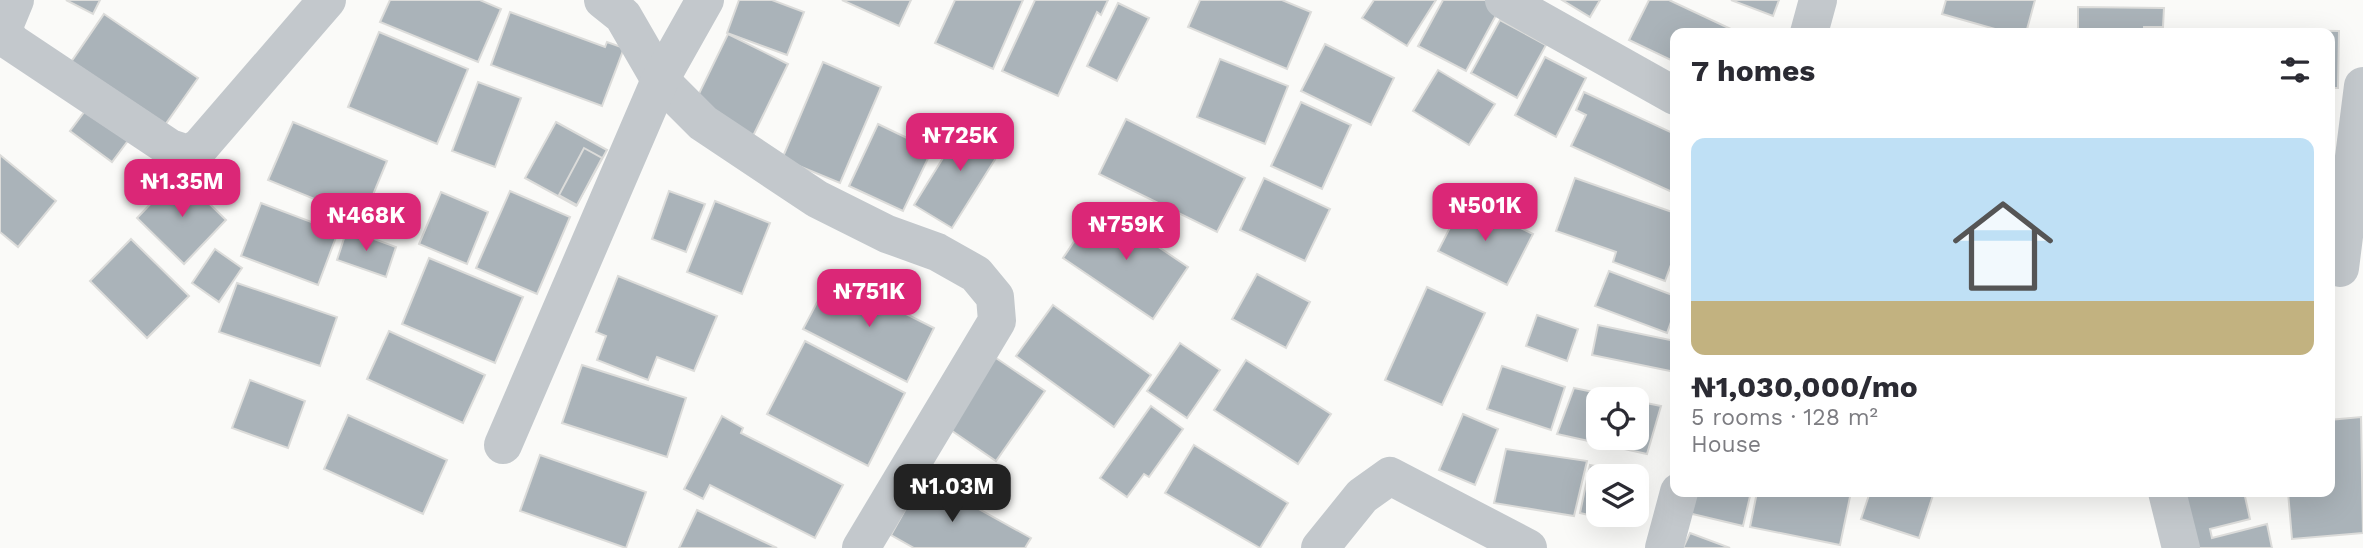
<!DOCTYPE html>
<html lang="en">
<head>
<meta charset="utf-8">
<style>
	:root { --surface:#fff; --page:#f7f7f7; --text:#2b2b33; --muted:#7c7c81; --accent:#db2777 }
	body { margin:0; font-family:"Work Sans",sans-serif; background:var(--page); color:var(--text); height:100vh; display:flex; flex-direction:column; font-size:26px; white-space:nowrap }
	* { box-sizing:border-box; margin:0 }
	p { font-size:23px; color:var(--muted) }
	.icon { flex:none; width:38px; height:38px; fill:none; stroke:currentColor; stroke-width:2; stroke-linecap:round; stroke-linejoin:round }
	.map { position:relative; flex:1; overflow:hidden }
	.drawer { position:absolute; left:1670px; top:28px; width:665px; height:469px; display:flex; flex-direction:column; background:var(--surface); border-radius:14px; box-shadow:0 7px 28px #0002 }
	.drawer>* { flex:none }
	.tools { position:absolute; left:1586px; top:387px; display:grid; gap:14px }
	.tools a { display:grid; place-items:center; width:63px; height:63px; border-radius:14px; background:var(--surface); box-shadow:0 7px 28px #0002; font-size:35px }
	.price { position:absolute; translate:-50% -60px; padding:0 16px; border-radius:14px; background:var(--accent); color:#fff; font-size:23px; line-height:46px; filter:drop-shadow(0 2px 4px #0008) }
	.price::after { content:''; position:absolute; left:50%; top:42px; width:21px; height:16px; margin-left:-10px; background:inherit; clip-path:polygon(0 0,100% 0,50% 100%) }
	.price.on { background:#222; color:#fff }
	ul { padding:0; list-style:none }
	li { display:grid; align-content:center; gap:14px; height:371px; padding:0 21px }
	li span { display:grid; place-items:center; height:217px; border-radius:14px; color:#555 }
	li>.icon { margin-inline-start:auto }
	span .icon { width:126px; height:126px; fill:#fffc; stroke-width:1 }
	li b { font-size:30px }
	h2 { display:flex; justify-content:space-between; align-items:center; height:84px; padding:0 21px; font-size:30px }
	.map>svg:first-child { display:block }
	.building { fill:#aab3b9; stroke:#dcdcda; stroke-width:2 }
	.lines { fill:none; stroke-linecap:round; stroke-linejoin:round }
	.minor { stroke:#c3c8cc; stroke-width:38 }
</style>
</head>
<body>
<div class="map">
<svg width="2363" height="548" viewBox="0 0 2363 548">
	<rect width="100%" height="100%" fill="#fafaf8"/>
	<!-- building -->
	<g class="building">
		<path d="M66,0H100L93,14Z"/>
		<path d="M390,0H480L501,9L478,62L380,22Z"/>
		<path d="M739,0H772L804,12L787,55L727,33Z"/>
		<path d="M842,0H911L899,26Z"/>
		<path d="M955,0H1023L993,69L935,43Z"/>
		<path d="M1035,0H1108L1101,15L1097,12L1058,96L1002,71Z"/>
		<path d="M1200,0H1282L1311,12L1287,69L1188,27Z"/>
		<path d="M1374,0H1436L1407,46L1362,18Z"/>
		<path d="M1443,0H1485L1500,8L1466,71L1418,46Z"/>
		<path d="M1562,0H1600L1590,17Z"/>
		<path d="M1649,0H1669L1735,31L1675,33V62L1629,40Z"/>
		<path d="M1731,0H1779L1773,16Z"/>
		<path d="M1946,0H2035L2026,33H2009L1942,14Z"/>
		<path d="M1118,3L1149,18L1117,81L1087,66Z"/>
		<path d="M2078,7L2164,8L2163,27H2144V33H2078Z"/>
		<path d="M510,12L605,47L607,42L624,48L602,106L491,65Z"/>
		<path d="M104,14L198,78L160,132L67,68Z"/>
		<path d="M1500,20L1546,45L1517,98L1471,73Z"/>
		<path d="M2176,29L2237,32V33H2176Z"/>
		<path d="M2260,30L2339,31L2338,88H2329V33H2260Z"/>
		<path d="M379,32L468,69L437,144L348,107Z"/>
		<path d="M728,34L788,64L753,136L693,106Z"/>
		<path d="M1325,44L1394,78L1371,125L1301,91Z"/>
		<path d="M1545,57L1586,78L1556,137L1515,115Z"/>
		<path d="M1220,59L1288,86L1265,144L1197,117Z"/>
		<path d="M823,62L881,87L840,183L782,159Z"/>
		<path d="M1438,70L1495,104L1469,145L1413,111Z"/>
		<path d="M478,82L521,98L495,167L452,151Z"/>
		<path d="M1584,92L1675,134L1672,192L1571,146L1586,115L1576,110Z"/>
		<path d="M1301,102L1351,125L1322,189L1271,166Z"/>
		<path d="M88,107L130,138L112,162L70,131Z"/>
		<path d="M967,119L1006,142L952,228L914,205Z"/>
		<path d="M1126,119L1245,178L1217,232L1099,174Z"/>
		<path d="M293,122L387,161L363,219L268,180Z"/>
		<path d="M556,122L607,150L576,206L525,178Z"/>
		<path d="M878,124L932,150L903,211L849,186Z"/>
		<path d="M584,148L602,158L577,205L559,195Z"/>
		<path d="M0,155L56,201L18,247L0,232Z"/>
		<path d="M179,174L226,220L184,264L137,218Z"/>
		<path d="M1264,178L1330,209L1305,261L1240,230Z"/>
		<path d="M1575,178L1675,213V254L1665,281L1613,262L1616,252L1556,231Z"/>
		<path d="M510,191L570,217L537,294L476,268Z"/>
		<path d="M669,191L705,204L686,252L652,239Z"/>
		<path d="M441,192L488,212L467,264L419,244Z"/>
		<path d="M1464,200L1533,234L1507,285L1438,251Z"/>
		<path d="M715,201L770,223L742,294L687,272Z"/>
		<path d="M261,203L338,232L318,285L241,256Z"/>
		<path d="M1098,206L1188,267L1153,319L1063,258Z"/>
		<path d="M347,229L396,247L386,277L337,260Z"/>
		<path d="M131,239L189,296L147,338L90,281Z"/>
		<path d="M215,249L242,268L219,302L192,283Z"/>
		<path d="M429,258L523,297L495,363L402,324Z"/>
		<path d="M1609,271L1675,296V311L1667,333L1595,306Z"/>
		<path d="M1257,274L1310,302L1286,348L1232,319Z"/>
		<path d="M618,276L717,316L694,371L657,357L648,380L597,360L606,336L596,332Z"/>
		<path d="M831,276L934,328L907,382L803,329Z"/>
		<path d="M237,283L337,317L320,366L219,332Z"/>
		<path d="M1427,287L1485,313L1442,405L1385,380Z"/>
		<path d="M1053,305L1151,375L1114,427L1016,356Z"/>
		<path d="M1537,315L1578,329L1567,361L1526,346Z"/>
		<path d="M1598,325L1675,341V372L1592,355Z"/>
		<path d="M389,331L485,375L463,423L367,379Z"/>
		<path d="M805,341L905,393L868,466L767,414Z"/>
		<path d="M1180,343L1220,370L1187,418L1147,391Z"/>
		<path d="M990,354L1045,391L996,461L942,424Z"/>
		<path d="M1246,360L1331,414L1298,464L1214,410Z"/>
		<path d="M582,365L686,398L667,457L562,423Z"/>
		<path d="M1502,366L1565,387L1551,430L1487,409Z"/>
		<path d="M250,380L305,401L288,448L232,428Z"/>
		<path d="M1574,388L1627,399H1598V438H1636V401L1661,406L1647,454L1557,434Z"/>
		<path d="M1151,406L1183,429L1149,477L1144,474L1127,497L1100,478Z"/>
		<path d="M1463,414L1498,429L1475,485L1439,470Z"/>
		<path d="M348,415L447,460L423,514L324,469Z"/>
		<path d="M722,416L743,428L741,433L843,485L815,538L710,485L703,499L684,489Z"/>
		<path d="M2361,417L2363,533L2292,539L2288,492H2329V420Z"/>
		<path d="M1194,445L1288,503L1260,548L1165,493Z"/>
		<path d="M1506,449L1587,461L1574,516L1494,503Z"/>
		<path d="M540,455L646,492L626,548L520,511Z"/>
		<path d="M1590,465L1620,471L1619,476H1598V514H1611L1610,520L1580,513Z"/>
		<path d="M923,478L1031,538L1025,548H914L891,535Z"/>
		<path d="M1688,492H1751L1743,526L1684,512Z"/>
		<path d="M1757,492H1851L1840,545L1750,527Z"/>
		<path d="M1870,492H1934L1919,538L1861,519Z"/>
		<path d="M2179,492H2244L2250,519L2210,529L2212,538L2267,524L2272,548H2192Z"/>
		<path d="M697,510L777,548H679Z"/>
		<path d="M1690,533L1730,548H1683Z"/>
	</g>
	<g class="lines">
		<!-- minor -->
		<g class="minor">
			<path d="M15,0L3,29L11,42L170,148L188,154L200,147L327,0"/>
			<path d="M603,0L623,16L660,80L703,123L817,199L887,234L937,252L976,274L995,297L997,321L861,548"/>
			<path d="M1504,0L1675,96"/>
			<path d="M1809,33L1818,0"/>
			<path d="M2340,268L2363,86"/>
			<path d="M503,445L660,80L705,0"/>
			<path d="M2167,492L2181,548"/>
			<path d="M1320,548L1362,496L1390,476L1528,548"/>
			<path d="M1664,548L1679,492"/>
		</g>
	</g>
</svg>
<div class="tools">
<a><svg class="icon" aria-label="locate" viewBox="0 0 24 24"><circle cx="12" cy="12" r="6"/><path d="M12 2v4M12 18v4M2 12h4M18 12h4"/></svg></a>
<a><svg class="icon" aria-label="layers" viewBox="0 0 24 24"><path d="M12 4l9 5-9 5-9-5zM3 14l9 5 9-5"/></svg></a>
</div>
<b class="price" style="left:960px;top:173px">₦725K</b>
<b class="price" style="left:182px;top:219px">₦1.35M</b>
<b class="price" style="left:1485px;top:243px">₦501K</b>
<b class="price" style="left:366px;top:253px">₦468K</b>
<b class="price" style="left:1126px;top:262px">₦759K</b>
<b class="price" style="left:869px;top:329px">₦751K</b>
<b class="price on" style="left:952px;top:524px">₦1.03M</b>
<section class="drawer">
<h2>7 homes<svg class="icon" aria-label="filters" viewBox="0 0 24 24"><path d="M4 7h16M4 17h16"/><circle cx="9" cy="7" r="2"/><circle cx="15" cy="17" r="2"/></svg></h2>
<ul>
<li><span style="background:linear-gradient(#bfe0f5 75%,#c2b280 0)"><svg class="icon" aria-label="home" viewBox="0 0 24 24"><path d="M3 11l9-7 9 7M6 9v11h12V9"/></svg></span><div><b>₦1,030,000/mo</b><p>5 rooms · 128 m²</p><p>House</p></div></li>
</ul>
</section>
</div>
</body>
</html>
